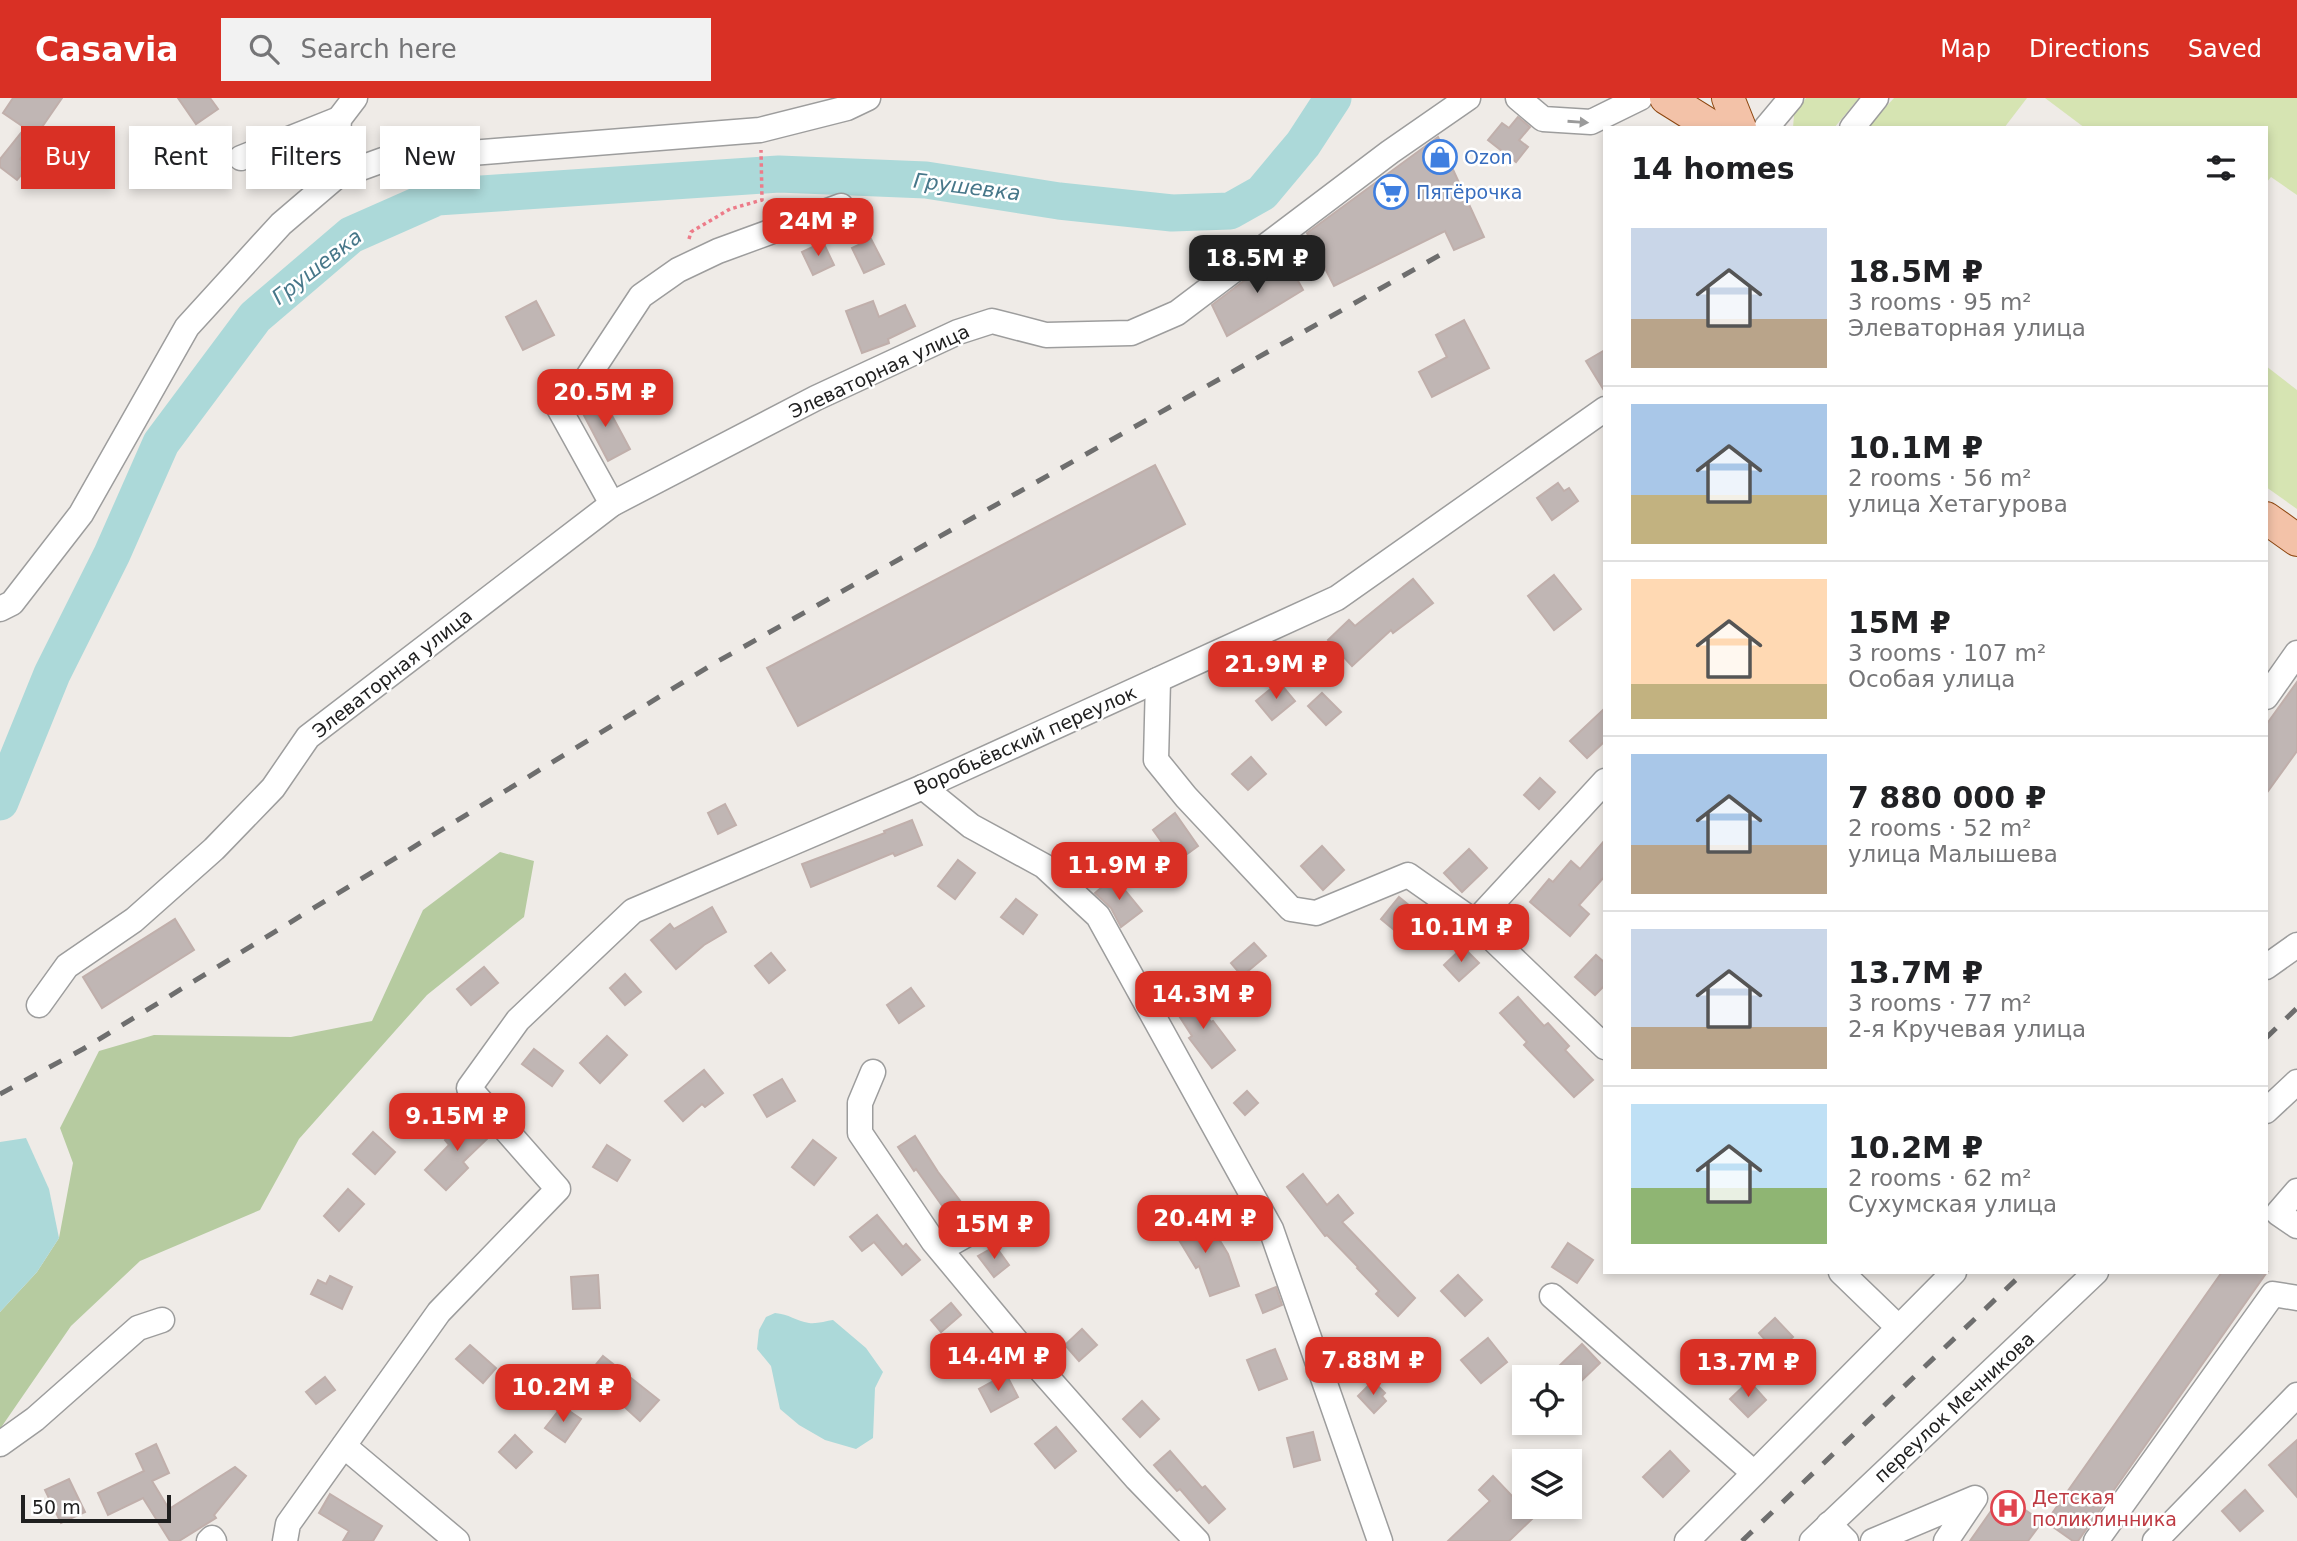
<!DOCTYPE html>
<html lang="en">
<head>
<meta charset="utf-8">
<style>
	:root { --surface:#fff; --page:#f2f2f2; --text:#202124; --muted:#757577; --line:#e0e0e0; --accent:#d93025 }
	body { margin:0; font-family:"DejaVu Sans",sans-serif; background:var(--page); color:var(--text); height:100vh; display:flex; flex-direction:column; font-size:26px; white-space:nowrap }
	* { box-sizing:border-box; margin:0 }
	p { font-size:23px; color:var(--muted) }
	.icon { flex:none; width:38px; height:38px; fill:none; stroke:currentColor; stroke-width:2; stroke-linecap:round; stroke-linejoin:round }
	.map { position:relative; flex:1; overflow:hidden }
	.panel { position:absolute; left:1603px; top:28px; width:665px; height:1148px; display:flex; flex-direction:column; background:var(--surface); border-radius:0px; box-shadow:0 4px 10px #0003 }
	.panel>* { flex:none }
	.top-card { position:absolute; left:21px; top:28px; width:665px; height:63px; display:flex; gap:14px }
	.tools { position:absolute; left:1512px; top:1267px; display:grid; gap:14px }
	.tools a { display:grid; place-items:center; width:70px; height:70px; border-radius:0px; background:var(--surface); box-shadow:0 4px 10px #0003; font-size:35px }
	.scale { position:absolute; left:21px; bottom:18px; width:150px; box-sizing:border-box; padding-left:7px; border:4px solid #202020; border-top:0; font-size:19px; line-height:24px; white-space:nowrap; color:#202020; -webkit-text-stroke:5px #fff; paint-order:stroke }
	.price { position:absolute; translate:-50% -60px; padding:0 16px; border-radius:14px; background:var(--accent); color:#fff; font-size:23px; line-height:46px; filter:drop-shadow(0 2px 4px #0008) }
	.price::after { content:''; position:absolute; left:50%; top:42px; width:21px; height:16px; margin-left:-10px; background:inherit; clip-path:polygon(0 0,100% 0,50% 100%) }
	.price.current { background:#222; color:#fff }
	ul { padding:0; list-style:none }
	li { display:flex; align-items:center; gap:21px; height:175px; padding:0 28px }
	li+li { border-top:2px solid var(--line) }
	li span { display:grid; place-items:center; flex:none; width:196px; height:140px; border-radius:0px; color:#555 }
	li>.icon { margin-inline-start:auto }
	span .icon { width:84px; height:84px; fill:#fffc; stroke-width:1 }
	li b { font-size:30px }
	h2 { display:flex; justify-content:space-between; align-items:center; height:84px; padding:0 28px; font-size:30px }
	.pill { padding:0 24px; border-radius:0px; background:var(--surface); box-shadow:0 4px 10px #0003; font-size:24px; line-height:63px }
	.pill.current { background:var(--accent); color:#fff }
	header { display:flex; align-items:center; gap:42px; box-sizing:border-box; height:98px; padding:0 35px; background:var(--accent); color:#fff }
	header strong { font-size:33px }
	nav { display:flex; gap:38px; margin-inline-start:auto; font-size:24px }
	.search { width:490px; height:63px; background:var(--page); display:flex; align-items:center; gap:18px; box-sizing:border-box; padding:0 24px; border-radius:0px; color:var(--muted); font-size:26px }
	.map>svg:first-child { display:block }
	.grass { fill:#d6e4b2 }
	.forest { fill:#b6cba0 }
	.water { fill:#acd9d9 }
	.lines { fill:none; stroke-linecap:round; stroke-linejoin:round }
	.river { stroke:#acd9d9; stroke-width:37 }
	.building { fill:#c0b6b4; stroke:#c0afab; stroke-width:2 }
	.minor-casing { stroke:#9d9d9d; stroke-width:27 }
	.major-casing { stroke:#8d460f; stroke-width:34 }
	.path { stroke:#ed7b89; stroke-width:3.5; stroke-dasharray:3.5 3.5; stroke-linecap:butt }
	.minor { stroke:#fff; stroke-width:24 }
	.major { stroke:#f3c2a8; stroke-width:32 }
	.rail { stroke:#6e6e6e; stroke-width:5; stroke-dasharray:14 14; stroke-linecap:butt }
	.oneway { fill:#9b9b9b }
	.labels { text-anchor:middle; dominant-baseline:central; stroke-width:5; stroke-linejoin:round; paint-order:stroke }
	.shop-label { font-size:19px; fill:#366cbe; stroke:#fff; text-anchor:start }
	.street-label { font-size:19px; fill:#202020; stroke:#fff }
	.health-label { font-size:19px; fill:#be3a42; stroke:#fff; text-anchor:start }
	.water-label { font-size:21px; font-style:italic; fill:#477789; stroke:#fff }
</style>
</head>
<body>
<header>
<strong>Casavia</strong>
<div class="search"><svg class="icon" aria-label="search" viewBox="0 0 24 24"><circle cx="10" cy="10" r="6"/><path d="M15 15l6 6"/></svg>Search here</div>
<nav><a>Map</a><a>Directions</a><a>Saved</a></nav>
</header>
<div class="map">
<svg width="2297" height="1443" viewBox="0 0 2297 1443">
	<rect width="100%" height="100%" fill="#efebe7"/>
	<!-- grass -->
	<g class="grass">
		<path d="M1806,0H1859L1834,30H1793L1794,17Z"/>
		<path d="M1894,0H2027L2004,30H1867Z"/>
		<path d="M2045,0H2297V97L2271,79L2266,85V30H2085Z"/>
		<path d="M2266,268L2297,292V411L2266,389Z"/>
	</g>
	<!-- forest -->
	<path class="forest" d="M500,754L534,763L524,819L427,897L299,1041L260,1112L140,1163L71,1228L0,1331V1214L37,1174L59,1140L73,1065L60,1030L99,953L154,937L291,939L372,923L423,812Z"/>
	<!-- water -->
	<g class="water">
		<path d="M26,1040L49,1091L59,1140L37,1174L0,1214V1044Z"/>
		<path d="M775,1215C789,1216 796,1223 809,1225C817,1226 826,1223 833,1222L866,1250L883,1274L875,1290L873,1340L856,1351L825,1342L799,1327L780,1311L771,1268L757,1251L759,1232L766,1219Z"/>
	</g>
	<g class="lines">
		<!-- river -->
		<path class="river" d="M0,704L52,576L112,456L161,345L255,219L351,137L437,99L779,76L926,82L1059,103L1172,115L1230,113L1262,95L1303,46L1333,0"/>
	</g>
	<!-- building -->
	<g class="building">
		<path d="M13,0H62L20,61L29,68L17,82L0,69V61L25,30L3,15Z"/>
		<path d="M178,0H210L218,11L196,26Z"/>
		<path d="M1518,19L1530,29L1519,42L1528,49L1516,64L1488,42L1502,25L1509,30Z"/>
		<path d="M1438,39L1484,139L1454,152L1445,133L1334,188L1307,135Z"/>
		<path d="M871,141L884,166L864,175L852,150Z"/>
		<path d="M823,144L834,167L813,177L802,154Z"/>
		<path d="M1282,154L1303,192L1227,238L1212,207Z"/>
		<path d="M536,203L554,237L523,252L506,219Z"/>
		<path d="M873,203L879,219L905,207L915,228L888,241L889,245L862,255L846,213Z"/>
		<path d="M1464,222L1489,270L1432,299L1419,274L1447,259L1436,237Z"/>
		<path d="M1605,252V294L1586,263Z"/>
		<path d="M602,299L630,351L608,363L580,310Z"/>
		<path d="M1155,367L1185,426L798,628L767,570Z"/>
		<path d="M1558,385L1564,393L1569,390L1578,403L1552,422L1537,400Z"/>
		<path d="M1554,477L1581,511L1554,532L1528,498Z"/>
		<path d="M1413,481L1433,505L1393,535L1391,532L1352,568L1328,542L1349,522L1355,528Z"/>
		<path d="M1279,584L1295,603L1272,622L1256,603Z"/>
		<path d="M2297,584V653L2266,696V627Z"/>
		<path d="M1322,595L1341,614L1326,627L1308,608Z"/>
		<path d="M1605,610V643L1587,660L1570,643Z"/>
		<path d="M1251,659L1266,676L1248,692L1232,676Z"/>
		<path d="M1540,680L1555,694L1539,711L1524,697Z"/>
		<path d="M725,706L736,727L718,736L708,715Z"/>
		<path d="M1175,715L1198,748L1176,764L1153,732Z"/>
		<path d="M912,722L922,747L895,758L893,755L811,789L802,766L885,735L884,733Z"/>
		<path d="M1605,742V778L1579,807L1589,816L1570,838L1530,804L1549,781L1553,784L1571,763L1580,771Z"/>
		<path d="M1322,748L1344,772L1323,792L1301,768Z"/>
		<path d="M1469,751L1487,770L1462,794L1444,775Z"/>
		<path d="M958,762L975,775L955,801L938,788Z"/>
		<path d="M1114,779L1142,813L1121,829L1111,810L1095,795Z"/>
		<path d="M1399,799L1422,818L1404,840L1381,821Z"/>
		<path d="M1016,801L1037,817L1023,836L1001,819Z"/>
		<path d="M712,809L726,834L704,847L676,871L651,842L670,826L674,831Z"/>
		<path d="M175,821L194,852L102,910L83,879Z"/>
		<path d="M1254,845L1266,858L1242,878L1231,865Z"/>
		<path d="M1463,849L1479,865L1459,883L1444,867Z"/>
		<path d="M771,855L785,872L769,885L755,868Z"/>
		<path d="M1596,857L1605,865V887L1595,897L1575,879Z"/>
		<path d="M484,869L498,885L471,907L457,891Z"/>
		<path d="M625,876L641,894L625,907L610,890Z"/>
		<path d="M911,890L924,908L899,925L887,907Z"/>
		<path d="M1191,894L1211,924L1213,923L1235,952L1212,970L1189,940L1192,938L1172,907Z"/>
		<path d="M1518,899L1544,928L1548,925L1569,948L1565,952L1593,982L1574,999L1524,947L1527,944L1500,915Z"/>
		<path d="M607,938L627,957L600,985L580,965Z"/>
		<path d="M534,951L563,973L552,988L522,966Z"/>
		<path d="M704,972L723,995L705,1009L702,1006L683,1023L665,1003Z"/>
		<path d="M782,981L795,1003L767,1019L754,997Z"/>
		<path d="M1247,993L1258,1005L1245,1017L1234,1005Z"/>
		<path d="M470,1018L490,1038L463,1064L468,1070L446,1092L425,1072L449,1047L445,1042Z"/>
		<path d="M373,1034L395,1054L375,1076L353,1056Z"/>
		<path d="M915,1038L938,1074L971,1117L951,1128L944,1119L948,1116L916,1071L914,1073L898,1049Z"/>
		<path d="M813,1042L836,1060L814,1087L792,1069Z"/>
		<path d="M607,1047L630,1062L617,1083L593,1069Z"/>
		<path d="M1303,1076L1327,1107L1338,1097L1353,1115L1342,1124L1415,1200L1398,1218L1376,1196L1379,1193L1357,1170L1358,1169L1327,1137L1325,1138L1287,1089Z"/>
		<path d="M348,1091L364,1106L339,1133L324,1118Z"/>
		<path d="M1184,1114L1201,1141L1214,1133L1228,1156L1239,1188L1210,1198L1199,1168L1196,1170L1176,1137L1172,1140L1163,1127Z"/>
		<path d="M877,1117L903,1149L906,1146L920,1162L902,1177L874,1144L862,1153L850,1139Z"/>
		<path d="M1568,1145L1593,1162L1577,1185L1552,1169Z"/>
		<path d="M994,1146L1009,1167L994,1179L978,1158L992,1150Z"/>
		<path d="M2222,1174H2267L2078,1443H2073L2046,1424Z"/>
		<path d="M598,1177L600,1210L573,1211L571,1179Z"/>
		<path d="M1458,1177L1482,1202L1465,1218L1441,1193Z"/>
		<path d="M330,1178L352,1189L342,1211L311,1196L318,1182L326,1186Z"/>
		<path d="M1276,1189L1282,1207L1263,1215L1256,1197Z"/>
		<path d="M951,1205L961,1217L941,1234L931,1222Z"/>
		<path d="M1775,1220L1793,1239L1776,1254L1759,1235Z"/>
		<path d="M1082,1231L1097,1247L1079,1263L1065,1247Z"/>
		<path d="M1488,1240L1507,1264L1481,1285L1461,1262Z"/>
		<path d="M1582,1246L1600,1265L1576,1288L1558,1269Z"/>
		<path d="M470,1247L496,1270L483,1285L456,1261Z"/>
		<path d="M1275,1251L1287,1281L1259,1292L1247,1262Z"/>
		<path d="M603,1258L659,1302L640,1323L606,1292L602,1296L584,1281Z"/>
		<path d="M1006,1276L1018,1299L991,1314L979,1291Z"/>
		<path d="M325,1279L335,1292L316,1306L306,1294Z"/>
		<path d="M1373,1283L1385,1295L1382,1298L1386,1303L1374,1315L1358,1298Z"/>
		<path d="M1749,1283L1766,1302L1748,1319L1730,1301Z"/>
		<path d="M1142,1303L1159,1321L1140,1339L1123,1321Z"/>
		<path d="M562,1308L581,1321L565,1344L545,1330Z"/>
		<path d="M1056,1329L1076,1353L1055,1370L1035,1346Z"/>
		<path d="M1313,1334L1320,1362L1294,1369L1287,1340Z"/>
		<path d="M515,1337L532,1354L516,1370L499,1354Z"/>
		<path d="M2297,1342V1399L2269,1367Z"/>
		<path d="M156,1346L169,1375L152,1383L169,1411L235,1369L246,1378L214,1417L216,1420L179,1443H170L143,1400L108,1417L98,1395L144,1373L136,1356Z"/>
		<path d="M1170,1353L1202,1390L1205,1388L1225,1411L1209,1425L1180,1391L1177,1393L1154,1367Z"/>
		<path d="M1670,1353L1689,1373L1663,1399L1643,1379Z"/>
		<path d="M1493,1378L1533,1420L1509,1443H1448L1490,1403L1479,1392Z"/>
		<path d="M69,1381L85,1414L61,1425L45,1392Z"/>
		<path d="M2245,1392L2263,1413L2240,1433L2222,1413Z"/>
		<path d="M330,1396L382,1428L373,1443H343L349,1433L319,1415Z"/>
		<path d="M2003,1396L2042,1424L2028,1443H1970Z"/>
	</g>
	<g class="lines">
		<!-- minor casing -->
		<g class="minor-casing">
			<g id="minor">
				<path d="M1518,0L1543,21L1591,24L1640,0"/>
				<path d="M1766,30L1791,0"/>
				<path d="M1852,30L1876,0"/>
				<path d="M241,60L339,21"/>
				<path d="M336,79L339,21L355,0"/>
				<path d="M612,406L555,303L585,283L641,198L678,172L718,153L841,108"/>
				<path d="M0,511L12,505L81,416L187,229L281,126L336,79L383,62L760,32L847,10L868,0"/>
				<path d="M1158,582L1156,662L1186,699L1291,811L1316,815L1408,777L1475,824L1605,949"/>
				<path d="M2266,599L2297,555"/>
				<path d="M923,689L971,728L1044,768L1098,818L1271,1131L1380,1443"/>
				<path d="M1475,824L1605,683"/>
				<path d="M2266,869L2297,847"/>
				<path d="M39,907L67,868L134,822L214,751L273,690L308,639L612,406L816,300L958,234L992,223L1046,237L1131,235L1177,215L1390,54L1468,0"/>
				<path d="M873,974L860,1005V1035L933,1143L1032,1262L1137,1381L1197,1443"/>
				<path d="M2266,1013L2297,984"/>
				<path d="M2297,1093L2278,1115L2297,1128"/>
				<path d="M941,1151L987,1125"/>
				<path d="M1841,1174L1898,1229"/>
				<path d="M1552,1198L1754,1375"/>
				<path d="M0,1346L35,1321L138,1230L162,1222"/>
				<path d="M344,1348L457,1443"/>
				<path d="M1829,1426L1846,1443"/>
				<path d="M209,1443L212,1440L214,1443"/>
				<path d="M285,1443L288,1426L439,1214L558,1091L469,990L518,922L633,813L923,689L1337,500L1605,311"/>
				<path d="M1687,1443L1954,1174"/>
				<path d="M1812,1443L2096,1174"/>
				<path d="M1873,1443L1975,1400L1946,1443"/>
				<path d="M2096,1443L2273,1196L2297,1200"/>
				<path d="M2155,1443L2297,1297"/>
			</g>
		</g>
		<!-- major casing -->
		<g class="major-casing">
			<g id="major">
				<path d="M1666,0L1714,30"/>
				<path d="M1728,0L1740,30"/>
				<path d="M2266,420L2297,442"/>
			</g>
		</g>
		<!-- path -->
		<path class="path" d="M689,141L691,134L730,111L762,102L761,52"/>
		<!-- minor -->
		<use href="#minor" class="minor"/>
		<!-- major -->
		<use href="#major" class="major"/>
		<!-- rail -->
		<g class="rail">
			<path d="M2266,940L2297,910"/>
			<path d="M0,996L83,951L713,566L1440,157"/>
			<path d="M1742,1443L2024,1174"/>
		</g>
	</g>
	<!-- one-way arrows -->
	<defs><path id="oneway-solid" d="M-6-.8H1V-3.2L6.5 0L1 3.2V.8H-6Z" transform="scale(1.75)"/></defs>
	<use class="oneway" href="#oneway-solid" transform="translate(1578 24) rotate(4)"/>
	<!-- icons -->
	<defs>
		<g id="shop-ring" transform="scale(1.75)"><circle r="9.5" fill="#fff" stroke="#3f7fe0" stroke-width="1.5"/><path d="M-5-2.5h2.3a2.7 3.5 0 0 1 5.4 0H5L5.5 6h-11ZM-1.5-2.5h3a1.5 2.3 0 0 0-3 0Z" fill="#3f7fe0"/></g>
		<g id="supermarket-ring" transform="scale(1.75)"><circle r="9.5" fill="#fff" stroke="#3f7fe0" stroke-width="1.5"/><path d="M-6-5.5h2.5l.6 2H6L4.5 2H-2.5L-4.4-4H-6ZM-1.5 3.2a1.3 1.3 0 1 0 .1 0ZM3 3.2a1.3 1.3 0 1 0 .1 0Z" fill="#3f7fe0"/></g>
		<g id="hospital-ring" transform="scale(1.75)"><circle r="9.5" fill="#fff" stroke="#e0444e" stroke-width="1.5"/><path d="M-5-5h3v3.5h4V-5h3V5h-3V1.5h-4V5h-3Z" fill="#e0444e"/></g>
	</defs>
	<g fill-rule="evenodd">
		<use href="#shop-ring" x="1440" y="59"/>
		<use href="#supermarket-ring" x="1391" y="94"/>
		<use href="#hospital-ring" x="2008" y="1410"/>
	</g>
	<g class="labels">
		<!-- shop labels -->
		<g class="shop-label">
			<text x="1464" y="59">Ozon</text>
			<text x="1416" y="94">Пятёрочка</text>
		</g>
		<!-- street labels -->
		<g class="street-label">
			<text transform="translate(879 273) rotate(-25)">Элеваторная улица</text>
			<text transform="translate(392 575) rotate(-38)">Элеваторная улица</text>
			<text transform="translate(1025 642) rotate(-24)">Воробьёвский переулок</text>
			<text transform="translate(1954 1309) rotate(-43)">переулок Мечникова</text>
		</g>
		<!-- health labels -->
		<g class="health-label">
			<text x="2032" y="1399">Детская<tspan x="2032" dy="22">поликлинника</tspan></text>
		</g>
		<!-- water labels -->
		<g class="water-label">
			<text transform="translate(967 89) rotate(7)">Грушевка</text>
			<text transform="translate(317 169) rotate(-38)">Грушевка</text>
		</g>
	</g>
</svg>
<div class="tools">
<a><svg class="icon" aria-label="locate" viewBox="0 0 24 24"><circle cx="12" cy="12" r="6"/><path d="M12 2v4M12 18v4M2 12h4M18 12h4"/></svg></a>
<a><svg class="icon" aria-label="layers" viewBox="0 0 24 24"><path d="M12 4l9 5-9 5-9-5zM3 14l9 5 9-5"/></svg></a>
</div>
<div class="scale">50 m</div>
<b class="price" style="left:818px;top:160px">24M ₽</b>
<b class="price current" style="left:1257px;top:197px">18.5M ₽</b>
<b class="price" style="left:605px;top:331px">20.5M ₽</b>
<b class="price" style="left:1276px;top:603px">21.9M ₽</b>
<b class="price" style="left:1119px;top:804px">11.9M ₽</b>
<b class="price" style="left:1461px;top:866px">10.1M ₽</b>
<b class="price" style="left:1203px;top:933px">14.3M ₽</b>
<b class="price" style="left:457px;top:1055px">9.15M ₽</b>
<b class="price" style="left:1205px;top:1157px">20.4M ₽</b>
<b class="price" style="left:994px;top:1163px">15M ₽</b>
<b class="price" style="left:998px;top:1295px">14.4M ₽</b>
<b class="price" style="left:1373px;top:1299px">7.88M ₽</b>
<b class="price" style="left:1748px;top:1301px">13.7M ₽</b>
<b class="price" style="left:563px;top:1326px">10.2M ₽</b>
<div class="top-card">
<a class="pill current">Buy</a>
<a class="pill">Rent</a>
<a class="pill">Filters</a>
<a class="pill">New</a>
</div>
<section class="panel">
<h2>14 homes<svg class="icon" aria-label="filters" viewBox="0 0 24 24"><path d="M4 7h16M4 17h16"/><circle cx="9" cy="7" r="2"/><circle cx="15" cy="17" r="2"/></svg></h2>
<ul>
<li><span style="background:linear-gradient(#c9d6e8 65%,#b9a48a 0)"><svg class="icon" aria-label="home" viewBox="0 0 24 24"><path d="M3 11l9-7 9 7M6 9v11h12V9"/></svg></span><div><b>18.5M ₽</b><p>3 rooms · 95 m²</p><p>Элеваторная улица</p></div></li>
<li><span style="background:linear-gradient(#a9c7e8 65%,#c2b280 0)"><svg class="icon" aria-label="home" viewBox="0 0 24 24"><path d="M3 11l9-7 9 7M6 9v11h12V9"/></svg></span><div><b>10.1M ₽</b><p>2 rooms · 56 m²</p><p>улица Хетагурова</p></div></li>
<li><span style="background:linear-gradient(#ffd9b3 75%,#c2b280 0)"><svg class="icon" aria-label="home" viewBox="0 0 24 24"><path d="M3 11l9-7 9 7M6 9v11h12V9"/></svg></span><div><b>15M ₽</b><p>3 rooms · 107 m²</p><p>Особая улица</p></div></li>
<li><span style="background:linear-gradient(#a9c7e8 65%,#b9a48a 0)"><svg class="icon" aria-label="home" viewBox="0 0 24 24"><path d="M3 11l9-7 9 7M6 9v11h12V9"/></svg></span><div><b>7 880 000 ₽</b><p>2 rooms · 52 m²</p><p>улица Малышева</p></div></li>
<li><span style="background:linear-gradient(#c9d6e8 70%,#b9a48a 0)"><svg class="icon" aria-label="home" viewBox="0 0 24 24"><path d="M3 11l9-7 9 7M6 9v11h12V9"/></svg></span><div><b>13.7M ₽</b><p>3 rooms · 77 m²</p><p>2-я Кручевая улица</p></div></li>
<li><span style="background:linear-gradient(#bfe0f5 60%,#8fb573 0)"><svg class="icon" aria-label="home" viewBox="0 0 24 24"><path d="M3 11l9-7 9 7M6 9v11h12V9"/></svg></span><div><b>10.2M ₽</b><p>2 rooms · 62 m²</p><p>Сухумская улица</p></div></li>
</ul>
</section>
</div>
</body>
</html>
